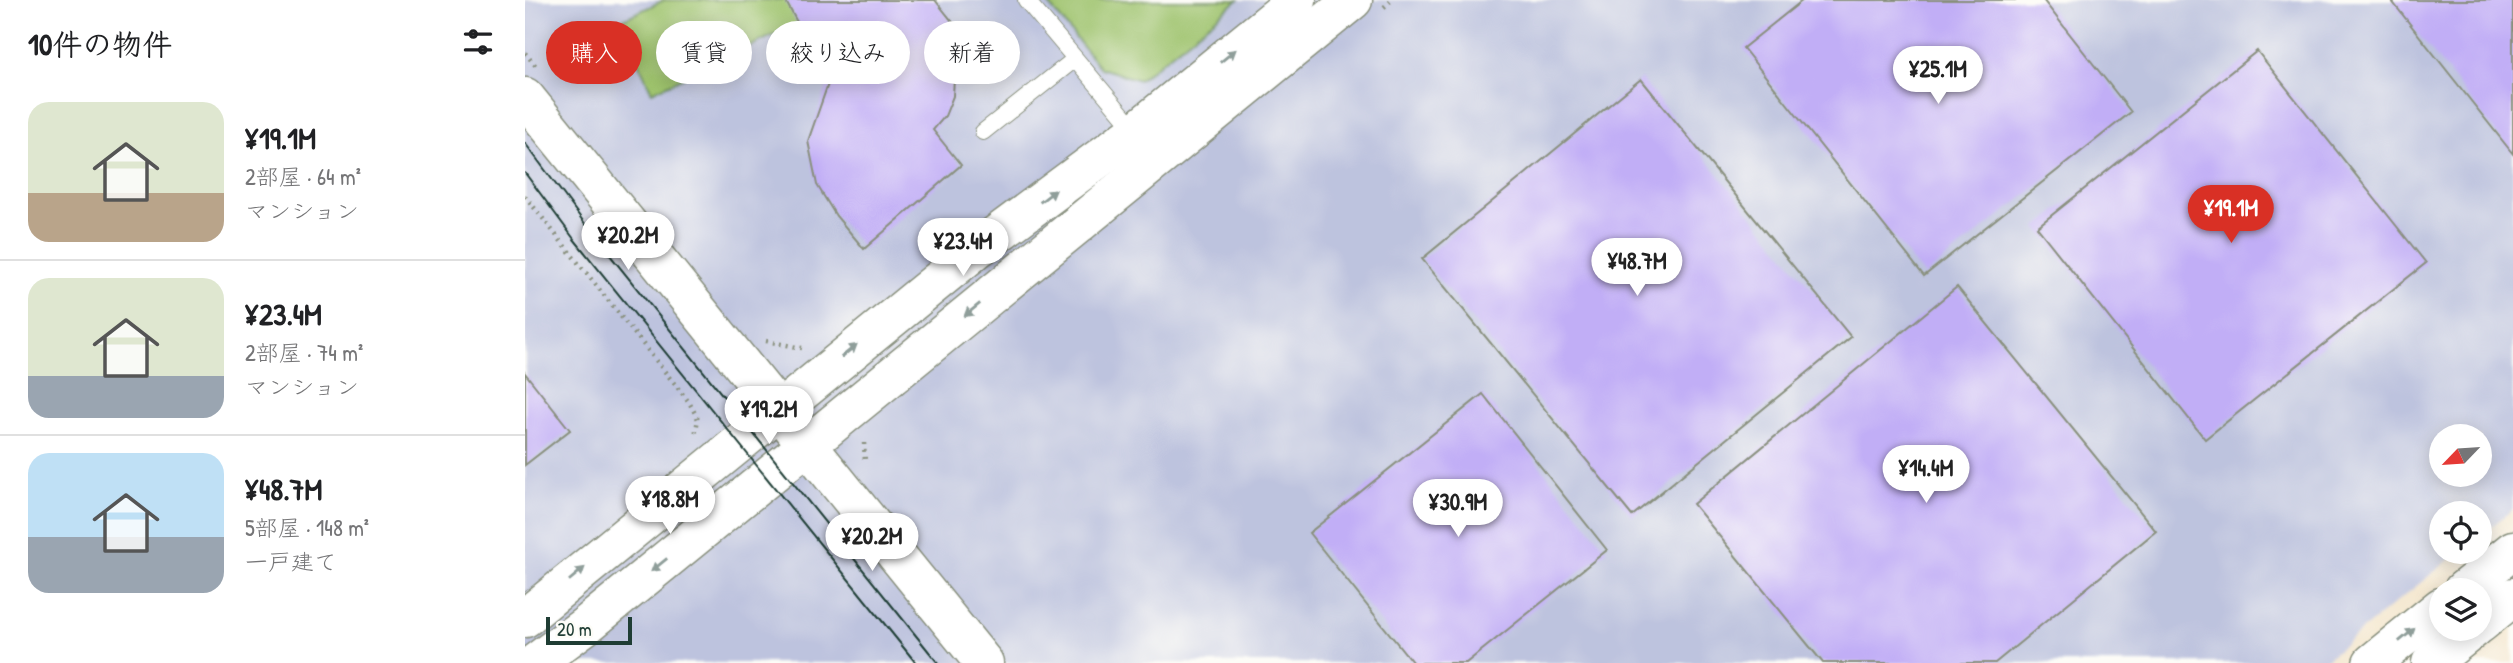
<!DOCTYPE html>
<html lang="ja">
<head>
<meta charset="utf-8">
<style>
	:root { --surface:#fff; --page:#f6f6f6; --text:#202124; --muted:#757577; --line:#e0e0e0; --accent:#d93025 }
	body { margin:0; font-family:"Patrick Hand","Klee One",sans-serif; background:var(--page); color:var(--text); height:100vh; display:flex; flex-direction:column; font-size:26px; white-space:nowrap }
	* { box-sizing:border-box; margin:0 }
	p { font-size:23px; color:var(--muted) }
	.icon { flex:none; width:38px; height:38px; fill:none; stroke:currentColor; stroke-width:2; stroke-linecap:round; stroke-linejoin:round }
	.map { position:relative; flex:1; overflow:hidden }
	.panel { display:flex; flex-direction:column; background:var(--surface); width:525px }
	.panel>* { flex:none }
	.hud { position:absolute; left:21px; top:21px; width:665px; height:63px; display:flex; gap:14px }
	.needle { width:46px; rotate:245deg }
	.buttons { position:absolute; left:1904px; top:424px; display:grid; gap:14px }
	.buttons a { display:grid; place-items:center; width:63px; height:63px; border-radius:50%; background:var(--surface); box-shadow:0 4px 18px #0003; font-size:35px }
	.scale { position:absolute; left:21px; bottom:18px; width:86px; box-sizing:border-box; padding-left:7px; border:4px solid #1f3d34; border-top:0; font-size:19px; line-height:24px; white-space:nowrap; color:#1f3d34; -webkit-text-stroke:5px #fdfcf7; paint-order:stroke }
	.price { position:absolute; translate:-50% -60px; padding:0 16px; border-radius:24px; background:#fff; color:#222; font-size:23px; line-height:46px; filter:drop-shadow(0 2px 4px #0008) }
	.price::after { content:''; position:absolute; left:50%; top:42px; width:21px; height:16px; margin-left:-10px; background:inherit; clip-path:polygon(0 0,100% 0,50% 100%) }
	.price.current { background:var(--accent); color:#fff }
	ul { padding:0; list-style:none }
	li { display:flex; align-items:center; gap:21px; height:175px; padding:0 28px }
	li+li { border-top:2px solid var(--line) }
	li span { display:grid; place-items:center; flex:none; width:196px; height:140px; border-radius:21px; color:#555 }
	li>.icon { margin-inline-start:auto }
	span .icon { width:84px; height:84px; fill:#fffc; stroke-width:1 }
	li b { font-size:30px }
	h2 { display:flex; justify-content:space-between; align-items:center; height:84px; padding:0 28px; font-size:30px }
	.tag { padding:0 24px; border-radius:32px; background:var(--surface); box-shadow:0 4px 18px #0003; font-size:24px; line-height:63px }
	.tag.current { background:var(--accent); color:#fff }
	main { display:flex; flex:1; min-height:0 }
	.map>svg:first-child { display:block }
	.industrial { fill:#bdc3de; fill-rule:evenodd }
	.green { fill:#9dc26c; stroke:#5e8050; stroke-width:2 }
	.building { fill:#c1aef6 }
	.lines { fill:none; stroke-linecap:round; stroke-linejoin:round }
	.lane-casing { stroke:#89907e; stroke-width:18 }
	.secondary-casing { stroke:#89907e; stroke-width:41 }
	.path { stroke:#89907e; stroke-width:4.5; stroke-dasharray:2 5; stroke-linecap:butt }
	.lane { stroke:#fff; stroke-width:16 }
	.secondary { stroke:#fff; stroke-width:38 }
	.tram { stroke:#1f3d34; stroke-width:2 }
	.oneway { fill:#8f9e9a }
</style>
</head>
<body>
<main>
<section class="panel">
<h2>10件の物件<svg class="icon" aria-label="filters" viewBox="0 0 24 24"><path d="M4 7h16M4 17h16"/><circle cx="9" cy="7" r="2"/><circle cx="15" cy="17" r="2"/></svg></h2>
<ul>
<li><span style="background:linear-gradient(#dfe7d0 65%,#b9a48a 0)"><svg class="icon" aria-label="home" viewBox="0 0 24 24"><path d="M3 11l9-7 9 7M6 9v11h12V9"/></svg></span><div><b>¥19.1M</b><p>2部屋 · 64 m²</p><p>マンション</p></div></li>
<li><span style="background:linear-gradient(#dfe7d0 70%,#9aa5b1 0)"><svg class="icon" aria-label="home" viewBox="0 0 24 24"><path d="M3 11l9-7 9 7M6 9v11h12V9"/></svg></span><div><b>¥23.4M</b><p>2部屋 · 74 m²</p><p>マンション</p></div></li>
<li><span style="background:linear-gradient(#bfe0f5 60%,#9aa5b1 0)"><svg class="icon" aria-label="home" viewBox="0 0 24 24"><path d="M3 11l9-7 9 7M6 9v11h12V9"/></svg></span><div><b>¥48.7M</b><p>5部屋 · 148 m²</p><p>一戸建て</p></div></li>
</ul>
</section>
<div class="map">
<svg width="1988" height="663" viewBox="0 0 1988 663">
	<rect width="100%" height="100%" fill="#fdfcf7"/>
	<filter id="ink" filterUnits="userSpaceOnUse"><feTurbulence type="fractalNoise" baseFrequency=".0143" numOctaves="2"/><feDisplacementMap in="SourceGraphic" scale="14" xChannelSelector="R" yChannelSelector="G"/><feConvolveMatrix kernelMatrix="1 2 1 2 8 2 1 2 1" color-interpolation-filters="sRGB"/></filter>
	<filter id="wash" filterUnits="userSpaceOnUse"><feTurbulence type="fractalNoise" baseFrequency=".00686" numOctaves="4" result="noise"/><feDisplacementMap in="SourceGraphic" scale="28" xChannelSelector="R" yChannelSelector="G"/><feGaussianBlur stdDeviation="1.57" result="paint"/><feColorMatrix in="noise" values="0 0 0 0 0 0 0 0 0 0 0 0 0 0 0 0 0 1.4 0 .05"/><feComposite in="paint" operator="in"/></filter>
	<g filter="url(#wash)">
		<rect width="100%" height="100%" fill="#f3e4c9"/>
		<!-- industrial -->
		<path class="industrial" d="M0,0H1988V509L1955,536V513H1916V551H1935L1796,663H0ZM1916,436H1955V474H1916Z"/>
		<!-- green -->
		<g class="green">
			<path d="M139,0H275L284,19L127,92L94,21Z"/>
			<path d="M520,0H713L614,80L575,68Z"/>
		</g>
		<g id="blocks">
			<!-- building -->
			<g class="building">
				<path d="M260,0H410L434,30L418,45L429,78L428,96L420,116L408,130L436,165L339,249L311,216L292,185L283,141L304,81Z"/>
				<path d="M1278,0H1518L1606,112L1399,276L1218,48Z"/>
				<path d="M1866,0H1988V154Z"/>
				<path d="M1732,51L1901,263L1680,439L1512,227Z"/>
				<path d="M1116,79L1326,337L1107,516L897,259Z"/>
				<path d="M1432,287L1631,531L1470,663H1298L1168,504Z"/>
				<path d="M0,373L45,430L0,465Z"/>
				<path d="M958,394L1082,550L941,663H888L784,533Z"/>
			</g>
		</g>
	</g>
	<g filter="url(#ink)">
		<use href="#blocks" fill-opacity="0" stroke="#89907e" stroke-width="2"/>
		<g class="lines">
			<!-- lane casing -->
			<g class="lane-casing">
				<g id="lane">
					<path d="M501,0L612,132"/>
					<path d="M458,132L550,59"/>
				</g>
			</g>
			<!-- secondary casing -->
			<g class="secondary-casing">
				<g id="secondary">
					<path d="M0,97L459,663"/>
					<path d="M1938,590L1988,550"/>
					<path d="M0,618L452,249L611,131L772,0"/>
					<path d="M1955,624L1988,597"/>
					<path d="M10,663L64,623L828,0"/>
					<path d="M1847,663L1916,607"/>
					<path d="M1906,663L1950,628"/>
				</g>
			</g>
			<!-- path -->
			<g class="path">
				<path d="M859,7L867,0"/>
				<path d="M0,53L11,66"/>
				<path d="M0,196L164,402L173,419L170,436"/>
				<path d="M241,341L277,348"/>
				<path d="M339,443L340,462"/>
			</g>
			<!-- lane -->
			<use href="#lane" class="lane"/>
			<!-- secondary -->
			<use href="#secondary" class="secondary"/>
			<!-- tram -->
			<g class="tram">
				<path d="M0,143L64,229L413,663"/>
				<path d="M0,173L49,239L391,663"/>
			</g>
		</g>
		<!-- one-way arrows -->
		<defs><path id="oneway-solid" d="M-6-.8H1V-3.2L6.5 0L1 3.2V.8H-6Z" transform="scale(1.75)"/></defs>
		<g class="oneway">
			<use href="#oneway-solid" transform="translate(703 56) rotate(-39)"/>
			<use href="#oneway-solid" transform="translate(523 196) rotate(-37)"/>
			<use href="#oneway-solid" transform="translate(447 310) rotate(141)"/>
			<use href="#oneway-solid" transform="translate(324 351) rotate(-39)"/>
			<use href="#oneway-solid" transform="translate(134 565) rotate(141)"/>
			<use href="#oneway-solid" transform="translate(52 574) rotate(-40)"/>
			<use href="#oneway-solid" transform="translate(1882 635) rotate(-39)"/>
		</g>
	</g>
</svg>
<div class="buttons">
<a><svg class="needle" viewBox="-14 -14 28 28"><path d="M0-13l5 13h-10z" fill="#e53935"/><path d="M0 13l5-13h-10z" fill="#757577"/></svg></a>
<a><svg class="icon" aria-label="locate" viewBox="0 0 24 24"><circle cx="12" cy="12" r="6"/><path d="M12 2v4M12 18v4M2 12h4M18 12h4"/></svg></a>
<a><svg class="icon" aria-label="layers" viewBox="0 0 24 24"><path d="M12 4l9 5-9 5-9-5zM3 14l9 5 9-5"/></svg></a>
</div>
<div class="scale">20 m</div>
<b class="price" style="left:1413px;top:106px">¥25.1M</b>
<b class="price current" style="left:1706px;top:245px">¥19.1M</b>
<b class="price" style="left:103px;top:272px">¥20.2M</b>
<b class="price" style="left:438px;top:278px">¥23.4M</b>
<b class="price" style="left:1112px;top:298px">¥48.7M</b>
<b class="price" style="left:244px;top:446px">¥19.2M</b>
<b class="price" style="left:1401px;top:505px">¥14.4M</b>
<b class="price" style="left:145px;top:536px">¥18.8M</b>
<b class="price" style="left:933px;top:539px">¥30.9M</b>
<b class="price" style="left:347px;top:573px">¥20.2M</b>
<div class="hud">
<a class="tag current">購入</a>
<a class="tag">賃貸</a>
<a class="tag">絞り込み</a>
<a class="tag">新着</a>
</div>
</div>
</main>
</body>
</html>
